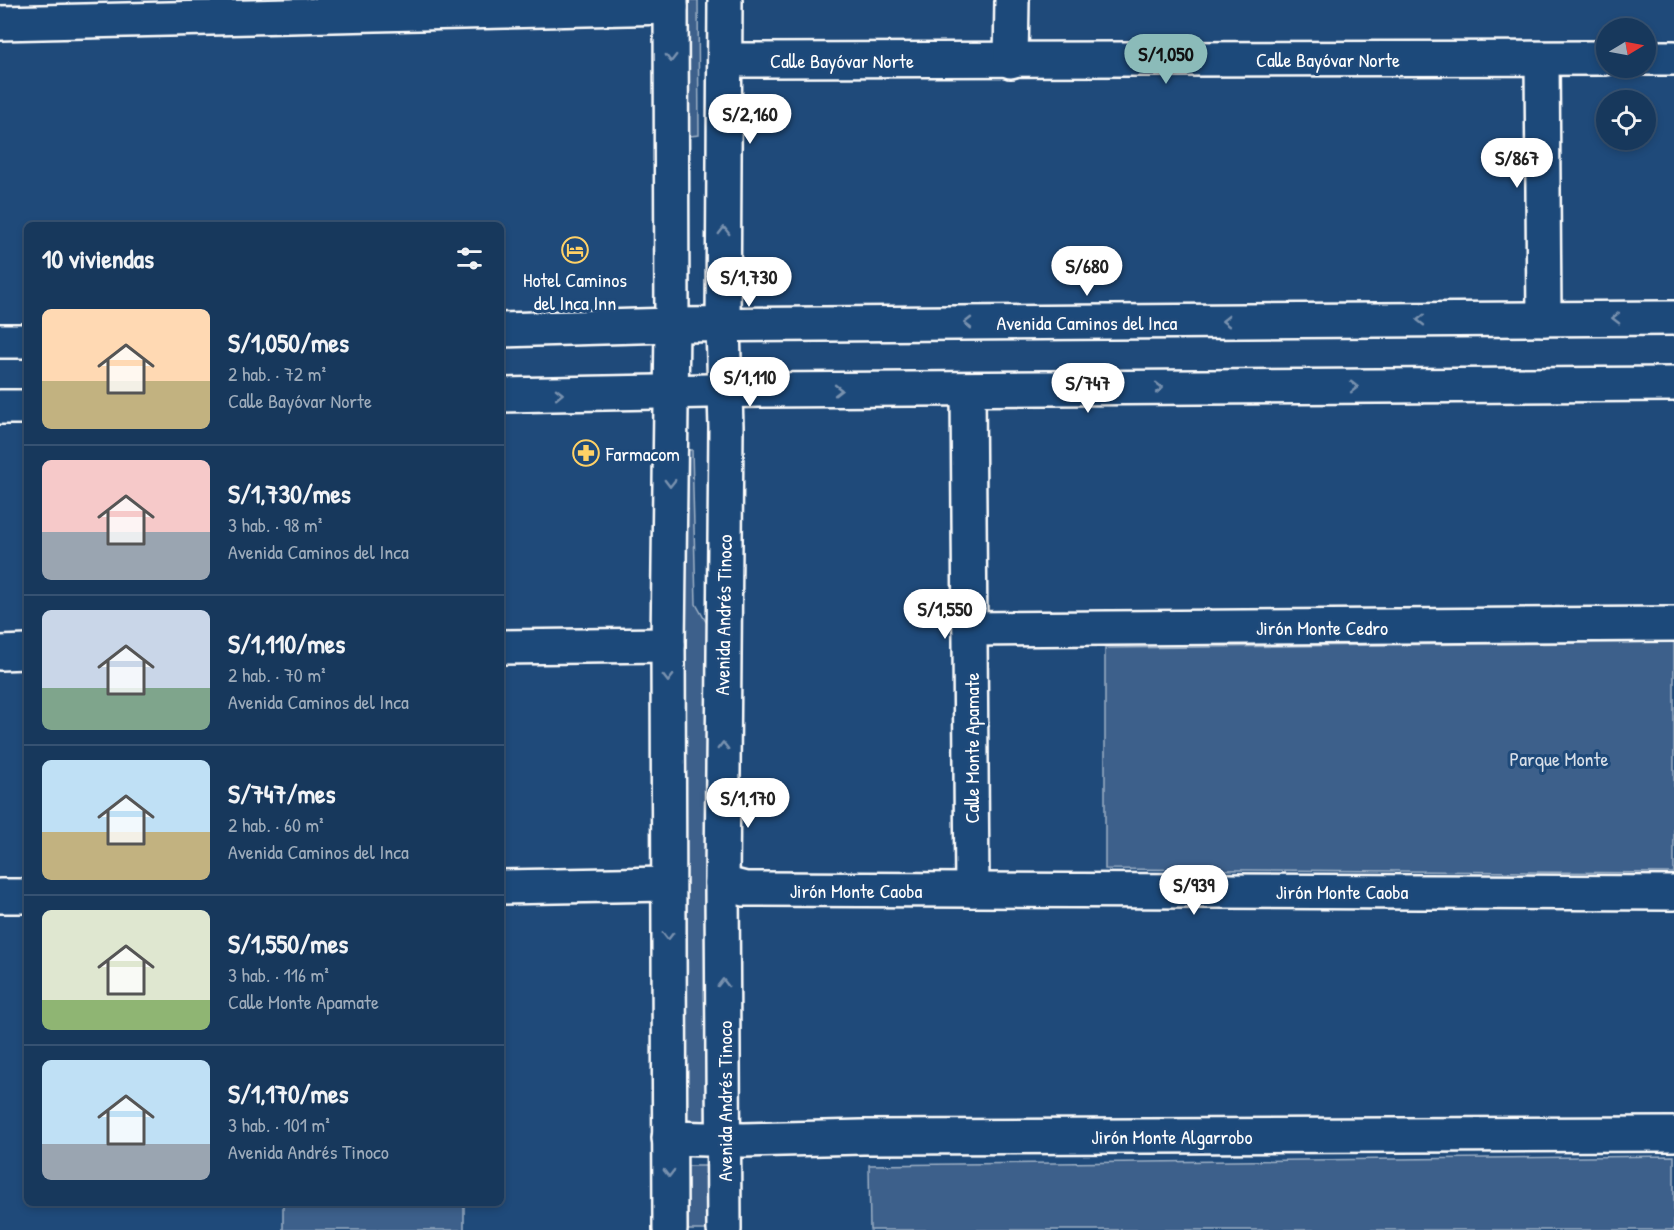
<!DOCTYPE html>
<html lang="es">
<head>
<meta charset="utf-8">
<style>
	:root { --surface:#17385c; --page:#203f62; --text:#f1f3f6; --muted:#9eacbb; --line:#365272; --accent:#8bbbb9 }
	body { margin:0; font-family:"Patrick Hand",sans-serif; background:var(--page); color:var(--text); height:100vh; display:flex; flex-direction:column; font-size:22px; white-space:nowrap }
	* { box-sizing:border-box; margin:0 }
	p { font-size:20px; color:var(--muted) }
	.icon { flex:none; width:33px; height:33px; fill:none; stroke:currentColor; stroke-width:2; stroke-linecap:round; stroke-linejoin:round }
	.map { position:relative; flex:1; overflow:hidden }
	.panel { position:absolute; left:24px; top:222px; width:480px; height:984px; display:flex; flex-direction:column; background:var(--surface); border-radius:9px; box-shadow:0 3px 9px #0003,0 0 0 2px var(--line) }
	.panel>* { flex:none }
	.needle { width:39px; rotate:80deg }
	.controls { position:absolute; left:1596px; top:18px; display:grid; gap:12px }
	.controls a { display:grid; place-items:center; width:60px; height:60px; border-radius:50%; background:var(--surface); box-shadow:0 3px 9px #0003,0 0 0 2px var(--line); font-size:30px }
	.price { position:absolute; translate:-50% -51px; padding:0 14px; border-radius:21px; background:#fff; color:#222; font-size:20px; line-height:39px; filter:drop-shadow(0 2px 3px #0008) }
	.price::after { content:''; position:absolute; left:50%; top:36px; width:18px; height:14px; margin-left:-9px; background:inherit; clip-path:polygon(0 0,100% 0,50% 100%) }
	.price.current { background:var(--accent); color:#111 }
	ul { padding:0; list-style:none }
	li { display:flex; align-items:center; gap:18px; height:150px; padding:0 18px }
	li+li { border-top:2px solid var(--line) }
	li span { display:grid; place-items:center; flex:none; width:168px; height:120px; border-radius:9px; color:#555 }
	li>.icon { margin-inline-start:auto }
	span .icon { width:72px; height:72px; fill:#fffc; stroke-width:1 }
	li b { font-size:26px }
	h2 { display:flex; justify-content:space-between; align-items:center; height:72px; padding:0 18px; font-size:26px }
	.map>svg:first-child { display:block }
	.green { fill:#3c618b; stroke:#9eb0c5; stroke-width:1.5 }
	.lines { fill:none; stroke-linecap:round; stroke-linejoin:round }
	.minor-casing { stroke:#fff; stroke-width:38 }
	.major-casing { stroke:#fff; stroke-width:38 }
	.minor { stroke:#1f4a7a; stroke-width:33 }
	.major { stroke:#1f4a7a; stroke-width:33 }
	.oneway { stroke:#7992af }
	.labels { text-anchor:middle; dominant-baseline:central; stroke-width:6; stroke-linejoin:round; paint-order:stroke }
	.street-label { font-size:20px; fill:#fff; stroke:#1f4a7a }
	.poi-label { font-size:20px; fill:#fff; stroke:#1f4a7a }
	.park-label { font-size:20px; fill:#d8dfe8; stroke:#1f4a7a }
</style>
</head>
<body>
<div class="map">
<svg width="1674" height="1230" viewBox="0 0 1674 1230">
	<rect width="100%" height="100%" fill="#1f4a7a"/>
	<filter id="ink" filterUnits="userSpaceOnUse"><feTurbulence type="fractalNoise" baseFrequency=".0167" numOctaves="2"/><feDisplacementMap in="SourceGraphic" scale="12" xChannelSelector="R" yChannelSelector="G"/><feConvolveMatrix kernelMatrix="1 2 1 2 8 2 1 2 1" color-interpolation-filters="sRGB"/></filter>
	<g filter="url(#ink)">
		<!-- green -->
		<g class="green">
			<path d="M680,0H698L699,135L681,137Z"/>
			<path d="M677,450H692L696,604L719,645L722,1123L670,1124Z"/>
			<path d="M1674,642V873L1105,869V648Z"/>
			<path d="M1674,1156V1230H870L869,1165Z"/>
			<rect x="673" y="1166" width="47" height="64"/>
			<rect x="283" y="1203" width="181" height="27"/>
		</g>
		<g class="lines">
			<!-- minor casing -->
			<g class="minor-casing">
				<g id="minor">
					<path d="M0,23L671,7"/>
					<path d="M1646,58H1674"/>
					<path d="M1542,59L1544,319"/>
					<path d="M725,60L1606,58"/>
					<path d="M1011,61L1012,0"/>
					<path d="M968,390L972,890"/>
					<path d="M970,629L1674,624"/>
					<path d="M501,647L668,645"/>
					<path d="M0,653L27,652"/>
					<path d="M722,883L745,889L1674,893"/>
					<path d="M501,887L668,884"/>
					<path d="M0,896H27"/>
					<path d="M669,1138L744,1140L863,1137L1674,1134"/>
					<path d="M670,1230L668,645L672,325L671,0"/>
					<path d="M724,1230L722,883L726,428L723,326L725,0"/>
				</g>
			</g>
			<!-- major casing -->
			<g class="major-casing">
				<g id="major">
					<path d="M501,330L672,325L1674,318"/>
					<path d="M0,341H27"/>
					<path d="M501,395L761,390L1674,384"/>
					<path d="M0,407H27"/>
				</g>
			</g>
			<!-- minor -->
			<use href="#minor" class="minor"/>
			<!-- major -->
			<use href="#major" class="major"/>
		</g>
		<!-- one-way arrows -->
		<defs><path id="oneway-chevron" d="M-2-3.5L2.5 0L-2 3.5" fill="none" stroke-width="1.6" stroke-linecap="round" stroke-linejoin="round" transform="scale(1.5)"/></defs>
		<g class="oneway">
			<use href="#oneway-chevron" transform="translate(671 58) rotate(90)"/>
			<use href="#oneway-chevron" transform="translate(724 231) rotate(-90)"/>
			<use href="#oneway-chevron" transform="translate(1616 318) rotate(179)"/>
			<use href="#oneway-chevron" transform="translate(1421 320) rotate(180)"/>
			<use href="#oneway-chevron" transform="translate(1226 321) rotate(180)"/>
			<use href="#oneway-chevron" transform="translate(968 323) rotate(180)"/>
			<use href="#oneway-chevron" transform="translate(1354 387)"/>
			<use href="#oneway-chevron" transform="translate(1159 388)"/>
			<use href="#oneway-chevron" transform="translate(838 390)"/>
			<use href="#oneway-chevron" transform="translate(559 394) rotate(-1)"/>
			<use href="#oneway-chevron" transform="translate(670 483) rotate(91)"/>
			<use href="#oneway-chevron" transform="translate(668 678) rotate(90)"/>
			<use href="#oneway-chevron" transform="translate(723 746) rotate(-90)"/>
			<use href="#oneway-chevron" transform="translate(668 936) rotate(90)"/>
			<use href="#oneway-chevron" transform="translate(723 983) rotate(-90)"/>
			<use href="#oneway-chevron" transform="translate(669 1173) rotate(90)"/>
		</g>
	</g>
	<!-- icons -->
	<defs>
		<g id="hotel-ring" transform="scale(1.35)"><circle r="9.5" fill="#1f4a7a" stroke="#ffd166" stroke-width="1.5"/><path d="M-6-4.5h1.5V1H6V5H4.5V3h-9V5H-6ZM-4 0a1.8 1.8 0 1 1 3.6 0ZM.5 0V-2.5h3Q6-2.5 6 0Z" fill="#ffd166"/></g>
		<g id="pharmacy-ring" transform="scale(1.35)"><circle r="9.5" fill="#1f4a7a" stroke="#ffd166" stroke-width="1.5"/><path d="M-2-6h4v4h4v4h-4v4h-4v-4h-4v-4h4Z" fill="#ffd166"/></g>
	</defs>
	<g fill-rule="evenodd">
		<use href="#hotel-ring" x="575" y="250"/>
		<use href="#pharmacy-ring" x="586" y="453"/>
	</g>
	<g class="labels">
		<!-- street labels -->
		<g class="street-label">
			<text x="1328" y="59">Calle Bayóvar Norte</text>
			<text x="842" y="60">Calle Bayóvar Norte</text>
			<text x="1087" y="322">Avenida Caminos del Inca</text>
			<text transform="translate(723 615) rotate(-89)">Avenida Andrés Tinoco</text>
			<text x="1322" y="627">Jirón Monte Cedro</text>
			<text transform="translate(971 748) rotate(-90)">Calle Monte Apamate</text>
			<text x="856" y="890">Jirón Monte Caoba</text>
			<text x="1342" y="891">Jirón Monte Caoba</text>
			<text transform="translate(724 1101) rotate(-90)">Avenida Andrés Tinoco</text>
			<text x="1172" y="1136">Jirón Monte Algarrobo</text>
		</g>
		<!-- poi labels -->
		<g class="poi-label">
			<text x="575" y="279">Hotel Caminos<tspan x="575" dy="23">del Inca Inn</tspan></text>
			<text x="606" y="453" text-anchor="start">Farmacom</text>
		</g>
		<!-- park labels -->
		<g class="park-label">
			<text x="1559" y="758">Parque Monte</text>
		</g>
	</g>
</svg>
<div class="controls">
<a><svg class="needle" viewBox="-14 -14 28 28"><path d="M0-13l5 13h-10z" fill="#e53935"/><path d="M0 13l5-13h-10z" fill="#9eacbb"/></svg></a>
<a><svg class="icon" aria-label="locate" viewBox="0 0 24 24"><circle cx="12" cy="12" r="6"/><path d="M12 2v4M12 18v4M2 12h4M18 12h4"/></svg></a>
</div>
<b class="price current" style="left:1166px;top:85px">S/1,050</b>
<b class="price" style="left:750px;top:145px">S/2,160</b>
<b class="price" style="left:1517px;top:189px">S/867</b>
<b class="price" style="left:1087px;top:297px">S/680</b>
<b class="price" style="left:749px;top:308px">S/1,730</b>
<b class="price" style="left:750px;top:408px">S/1,110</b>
<b class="price" style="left:1088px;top:414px">S/747</b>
<b class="price" style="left:945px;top:640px">S/1,550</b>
<b class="price" style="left:748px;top:829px">S/1,170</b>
<b class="price" style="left:1194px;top:916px">S/939</b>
<section class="panel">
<h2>10 viviendas<svg class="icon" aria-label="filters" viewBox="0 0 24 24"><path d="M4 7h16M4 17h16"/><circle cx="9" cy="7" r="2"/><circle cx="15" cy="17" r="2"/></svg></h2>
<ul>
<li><span style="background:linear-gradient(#ffd9b3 60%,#c2b280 0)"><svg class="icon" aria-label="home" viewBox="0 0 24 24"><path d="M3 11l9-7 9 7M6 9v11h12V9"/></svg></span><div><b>S/1,050/mes</b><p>2 hab. · 72 m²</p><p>Calle Bayóvar Norte</p></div></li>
<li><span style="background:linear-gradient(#f6c9c9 60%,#9aa5b1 0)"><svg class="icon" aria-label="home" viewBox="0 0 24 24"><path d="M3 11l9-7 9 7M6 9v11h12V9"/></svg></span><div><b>S/1,730/mes</b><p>3 hab. · 98 m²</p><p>Avenida Caminos del Inca</p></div></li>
<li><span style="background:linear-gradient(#c9d6e8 65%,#7fa58c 0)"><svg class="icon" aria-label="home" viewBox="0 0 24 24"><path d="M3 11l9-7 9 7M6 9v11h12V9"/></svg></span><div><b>S/1,110/mes</b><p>2 hab. · 70 m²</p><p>Avenida Caminos del Inca</p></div></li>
<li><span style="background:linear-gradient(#bfe0f5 60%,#c2b280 0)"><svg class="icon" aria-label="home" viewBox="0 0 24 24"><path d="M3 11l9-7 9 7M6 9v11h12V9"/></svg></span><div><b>S/747/mes</b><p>2 hab. · 60 m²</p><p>Avenida Caminos del Inca</p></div></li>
<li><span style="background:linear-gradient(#dfe7d0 75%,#8fb573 0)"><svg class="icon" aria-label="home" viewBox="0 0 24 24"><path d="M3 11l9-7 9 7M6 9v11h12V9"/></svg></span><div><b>S/1,550/mes</b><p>3 hab. · 116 m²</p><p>Calle Monte Apamate</p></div></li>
<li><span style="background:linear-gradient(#bfe0f5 70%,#9aa5b1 0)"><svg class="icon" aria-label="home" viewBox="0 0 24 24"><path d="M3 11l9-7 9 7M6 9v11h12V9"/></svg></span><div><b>S/1,170/mes</b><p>3 hab. · 101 m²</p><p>Avenida Andrés Tinoco</p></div></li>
</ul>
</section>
</div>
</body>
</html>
